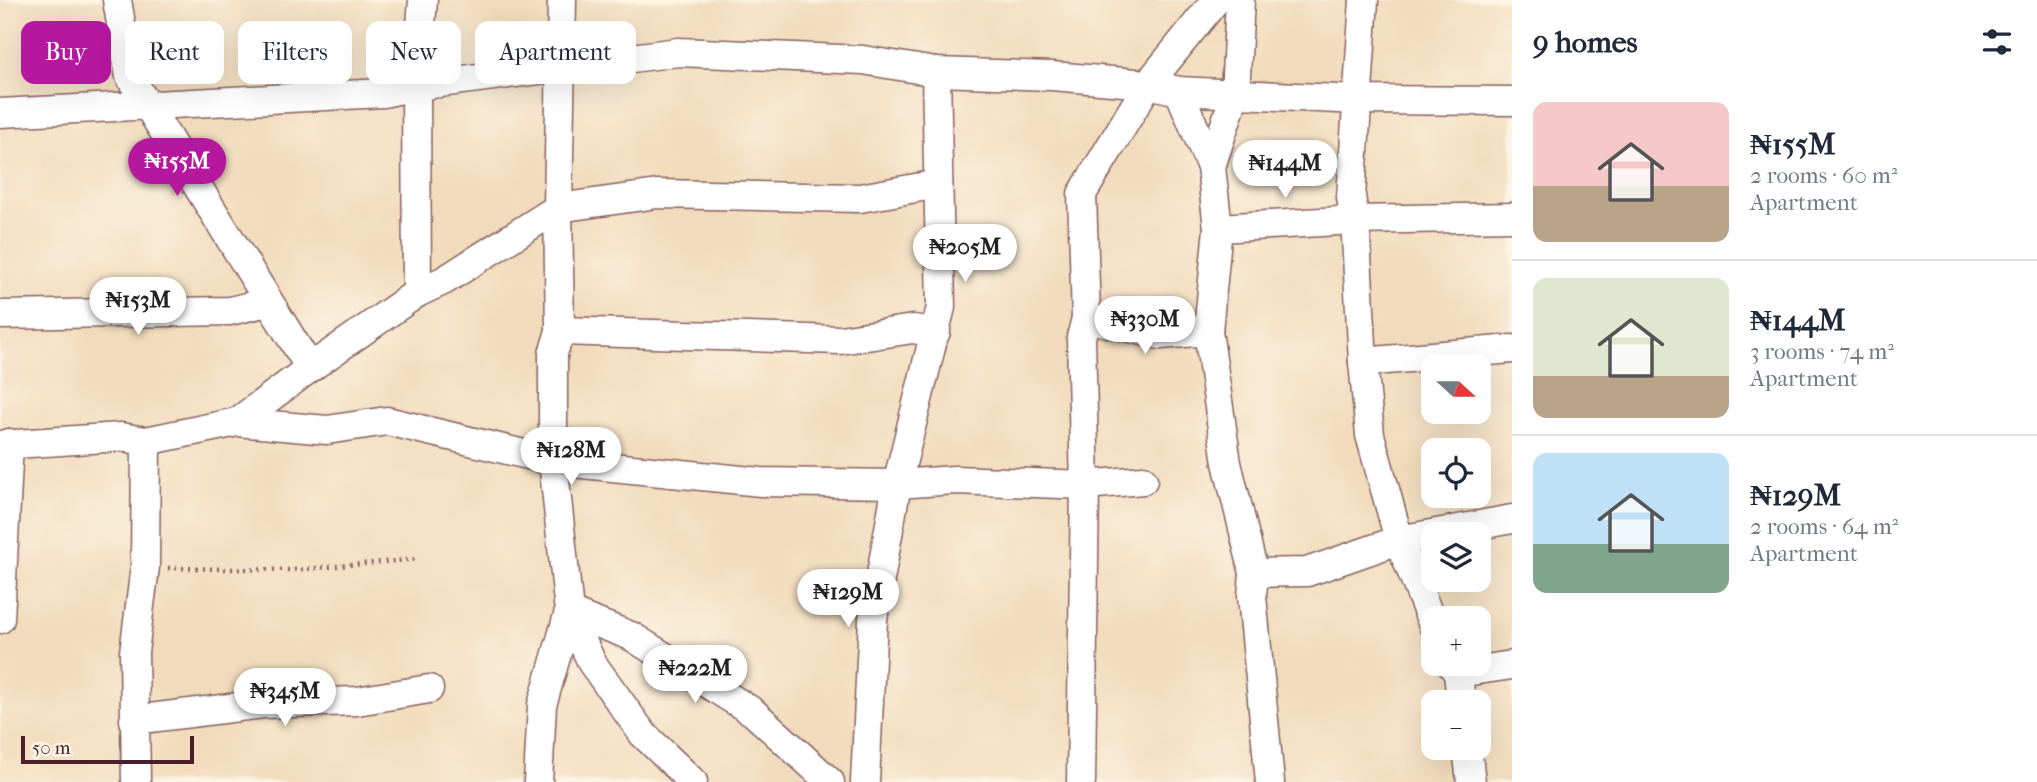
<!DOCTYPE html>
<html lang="en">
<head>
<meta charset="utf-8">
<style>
	:root { --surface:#fff; --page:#f6f6f7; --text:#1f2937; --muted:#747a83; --line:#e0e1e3; --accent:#b5179e }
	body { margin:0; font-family:"IM FELL French Canon",serif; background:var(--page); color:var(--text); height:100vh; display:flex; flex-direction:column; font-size:26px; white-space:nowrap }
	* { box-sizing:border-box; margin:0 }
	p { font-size:23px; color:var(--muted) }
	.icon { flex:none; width:38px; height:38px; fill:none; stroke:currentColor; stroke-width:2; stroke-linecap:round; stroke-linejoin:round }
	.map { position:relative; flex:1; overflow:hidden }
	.details { display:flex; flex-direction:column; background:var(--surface); width:525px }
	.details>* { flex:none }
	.hud { position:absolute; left:21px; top:21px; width:665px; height:63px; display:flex; gap:14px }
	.needle { width:46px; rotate:111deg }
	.tools { position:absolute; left:1421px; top:354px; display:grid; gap:14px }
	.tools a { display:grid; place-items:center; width:70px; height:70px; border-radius:14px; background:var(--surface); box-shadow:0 7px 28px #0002; font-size:35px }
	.scale { position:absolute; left:21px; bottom:18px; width:173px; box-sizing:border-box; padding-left:7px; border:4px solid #4a1f2b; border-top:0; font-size:19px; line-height:24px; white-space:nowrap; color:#4a1f2b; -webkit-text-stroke:5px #fcf5e5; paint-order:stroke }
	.price { position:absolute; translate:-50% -60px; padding:0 16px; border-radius:24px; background:#fff; color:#222; font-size:23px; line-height:46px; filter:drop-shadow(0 2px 4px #0008) }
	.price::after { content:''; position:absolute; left:50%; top:42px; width:21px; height:16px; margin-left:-10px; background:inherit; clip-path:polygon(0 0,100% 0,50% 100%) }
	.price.selected { background:var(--accent); color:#fff }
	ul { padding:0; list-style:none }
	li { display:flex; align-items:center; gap:21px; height:175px; padding:0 21px }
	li+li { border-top:2px solid var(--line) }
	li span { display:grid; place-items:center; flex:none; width:196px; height:140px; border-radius:14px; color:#555 }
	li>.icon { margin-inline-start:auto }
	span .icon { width:84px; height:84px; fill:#fffc; stroke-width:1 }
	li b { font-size:30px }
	h2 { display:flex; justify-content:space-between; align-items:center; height:84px; padding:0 21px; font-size:30px }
	.pill { padding:0 24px; border-radius:14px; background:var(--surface); box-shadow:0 7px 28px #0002; font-size:24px; line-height:63px }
	.pill.selected { background:var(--accent); color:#fff }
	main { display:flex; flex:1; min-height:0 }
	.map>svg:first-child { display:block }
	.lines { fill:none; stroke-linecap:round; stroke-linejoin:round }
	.minor-casing { stroke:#85615e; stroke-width:31 }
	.path { stroke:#85615e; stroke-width:4.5; stroke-dasharray:2 5; stroke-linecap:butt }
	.minor { stroke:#fff; stroke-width:28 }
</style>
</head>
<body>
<main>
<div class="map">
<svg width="1512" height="782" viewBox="0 0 1512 782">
	<rect width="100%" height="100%" fill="#fcf5e5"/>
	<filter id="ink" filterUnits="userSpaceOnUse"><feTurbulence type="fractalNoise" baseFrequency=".0143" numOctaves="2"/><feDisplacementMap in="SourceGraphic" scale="14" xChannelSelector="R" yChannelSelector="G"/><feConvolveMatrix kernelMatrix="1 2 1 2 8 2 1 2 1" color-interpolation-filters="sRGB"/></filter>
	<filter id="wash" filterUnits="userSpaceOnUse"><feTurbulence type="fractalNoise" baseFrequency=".00686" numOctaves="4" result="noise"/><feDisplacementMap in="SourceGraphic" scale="28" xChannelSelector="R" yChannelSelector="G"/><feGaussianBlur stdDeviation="1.57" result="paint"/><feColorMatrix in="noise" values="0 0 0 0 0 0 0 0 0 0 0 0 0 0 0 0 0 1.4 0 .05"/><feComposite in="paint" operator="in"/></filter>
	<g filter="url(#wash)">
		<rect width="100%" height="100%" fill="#f2dbbc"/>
	</g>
	<g filter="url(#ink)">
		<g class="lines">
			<!-- minor casing -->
			<g class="minor-casing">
				<g id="minor">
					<path d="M117,0L130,77L310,368"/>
					<path d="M562,0L558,208L560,331L553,354V461L569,612L592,663L643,734L693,782"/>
					<path d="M1364,0L1351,197L1355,220L1363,362L1370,435L1399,540L1433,625"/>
					<path d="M1179,91L1211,167L1218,228L1208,331L1227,463L1254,573L1252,596L1270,782"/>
					<path d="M0,113L383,93L416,86L678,52L863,60L936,72L1052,76L1148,84L1179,91L1358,100L1512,101"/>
					<path d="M1211,167L1235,94L1240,0"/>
					<path d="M1218,228L1355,220L1512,217"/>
					<path d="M417,293L416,86L423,0"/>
					<path d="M0,315L230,311L268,302"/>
					<path d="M1086,318L1160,335L1208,331"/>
					<path d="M560,331L840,340L913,329L936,332"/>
					<path d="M1363,362L1512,349"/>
					<path d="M237,422L310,368L417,293L445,280L558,208L658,194L860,198L938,184"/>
					<path d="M0,445L121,437L146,441L237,422L327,430L387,421L553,461L761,482L897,484L955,480L1085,485L1143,480"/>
					<path d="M1254,573L1307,572L1399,540L1512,519"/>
					<path d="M0,619L9,443"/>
					<path d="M1450,663L1458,673L1461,702"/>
					<path d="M1458,673L1512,665"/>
					<path d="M134,720L263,704L357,701L429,689"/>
					<path d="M1467,747L1471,782"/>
					<path d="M136,782L134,652L145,567L146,441"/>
					<path d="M538,782L542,705L569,612L631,636L753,712L830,782"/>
					<path d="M865,782L873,619L897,484L941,307L936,72"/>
					<path d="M1081,782L1085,485L1081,338L1086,318L1082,194L1148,84L1216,0"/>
				</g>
			</g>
			<!-- path -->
			<path class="path" d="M168,568L293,570L418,559"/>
			<!-- minor -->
			<use href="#minor" class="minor"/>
		</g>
	</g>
</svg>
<div class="tools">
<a><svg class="needle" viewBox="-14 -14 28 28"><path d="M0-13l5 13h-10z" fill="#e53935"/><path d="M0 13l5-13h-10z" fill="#747a83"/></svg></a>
<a><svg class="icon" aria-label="locate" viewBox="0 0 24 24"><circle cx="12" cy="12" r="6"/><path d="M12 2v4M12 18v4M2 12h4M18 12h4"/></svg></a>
<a><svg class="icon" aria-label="layers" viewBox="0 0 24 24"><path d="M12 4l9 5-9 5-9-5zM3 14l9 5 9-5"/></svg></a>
<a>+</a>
<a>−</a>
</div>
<div class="scale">50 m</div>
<b class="price selected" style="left:177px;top:198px">₦155M</b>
<b class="price" style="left:1285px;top:200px">₦144M</b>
<b class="price" style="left:965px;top:284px">₦205M</b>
<b class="price" style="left:138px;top:337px">₦153M</b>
<b class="price" style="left:1145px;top:356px">₦330M</b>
<b class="price" style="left:571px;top:487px">₦128M</b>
<b class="price" style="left:848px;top:629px">₦129M</b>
<b class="price" style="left:695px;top:705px">₦222M</b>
<b class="price" style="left:285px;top:728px">₦345M</b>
<div class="hud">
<a class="pill selected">Buy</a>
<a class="pill">Rent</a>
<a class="pill">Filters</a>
<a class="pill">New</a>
<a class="pill">Apartment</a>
</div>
</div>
<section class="details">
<h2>9 homes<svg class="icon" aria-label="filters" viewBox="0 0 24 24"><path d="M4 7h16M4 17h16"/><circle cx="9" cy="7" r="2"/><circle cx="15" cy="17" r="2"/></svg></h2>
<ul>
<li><span style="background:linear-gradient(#f6c9c9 60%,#b9a48a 0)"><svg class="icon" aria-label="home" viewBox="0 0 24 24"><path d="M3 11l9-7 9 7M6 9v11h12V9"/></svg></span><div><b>₦155M</b><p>2 rooms · 60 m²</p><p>Apartment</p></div></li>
<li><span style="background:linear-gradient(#dfe7d0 70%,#b9a48a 0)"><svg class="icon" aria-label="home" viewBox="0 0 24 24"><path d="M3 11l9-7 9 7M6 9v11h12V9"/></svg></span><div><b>₦144M</b><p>3 rooms · 74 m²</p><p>Apartment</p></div></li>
<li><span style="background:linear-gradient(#bfe0f5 65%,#7fa58c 0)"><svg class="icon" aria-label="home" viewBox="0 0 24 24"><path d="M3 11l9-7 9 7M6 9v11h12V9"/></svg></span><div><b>₦129M</b><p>2 rooms · 64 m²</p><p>Apartment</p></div></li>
</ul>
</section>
</main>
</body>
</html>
